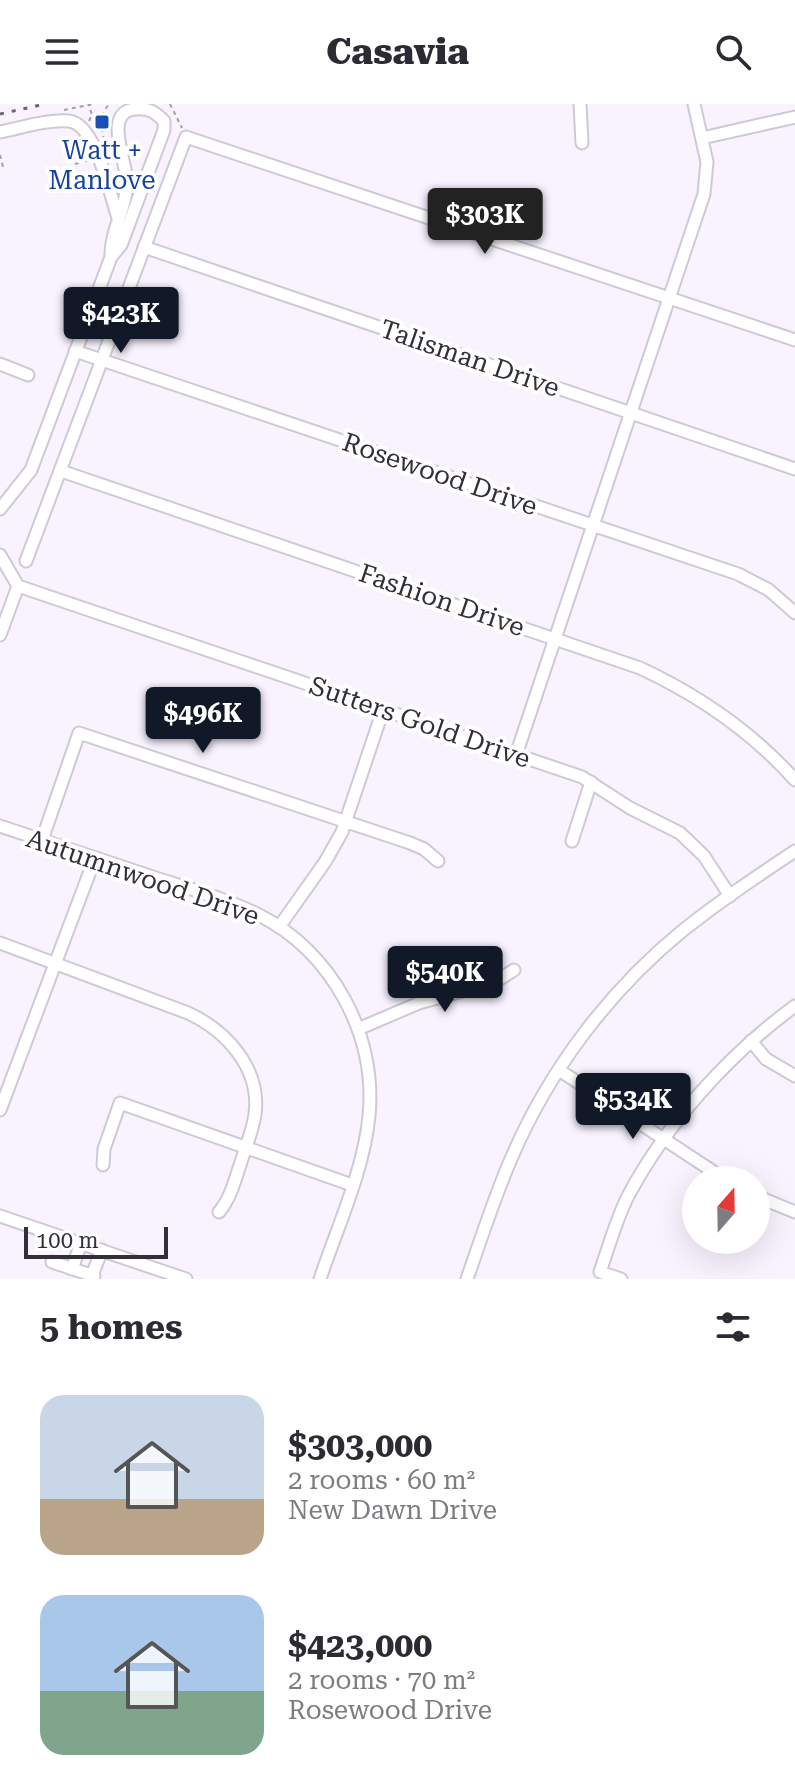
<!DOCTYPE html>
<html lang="en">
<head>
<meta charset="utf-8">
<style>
	:root { --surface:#fff; --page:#f7f7f7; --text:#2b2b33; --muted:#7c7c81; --accent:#111827 }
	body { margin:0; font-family:"Roboto Serif",serif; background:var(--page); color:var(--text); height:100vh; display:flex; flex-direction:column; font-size:30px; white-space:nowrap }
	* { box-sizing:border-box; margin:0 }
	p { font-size:26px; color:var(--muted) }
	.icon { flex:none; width:44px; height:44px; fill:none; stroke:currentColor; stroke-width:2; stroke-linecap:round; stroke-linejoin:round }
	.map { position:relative; height:1175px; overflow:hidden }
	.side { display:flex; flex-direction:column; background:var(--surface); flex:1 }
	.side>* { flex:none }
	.needle { width:52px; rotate:20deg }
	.buttons { position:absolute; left:682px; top:1062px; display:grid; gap:16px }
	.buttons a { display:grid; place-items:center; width:88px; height:88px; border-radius:50%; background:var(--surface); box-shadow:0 8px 32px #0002; font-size:40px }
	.scale { position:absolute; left:24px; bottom:20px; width:144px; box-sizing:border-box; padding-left:8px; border:4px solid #323036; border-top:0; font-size:22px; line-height:28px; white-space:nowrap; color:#323036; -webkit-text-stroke:6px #fff; paint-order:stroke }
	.price { position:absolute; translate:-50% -68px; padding:0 18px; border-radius:8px; background:var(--accent); color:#fff; font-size:26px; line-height:52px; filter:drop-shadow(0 2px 4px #0008) }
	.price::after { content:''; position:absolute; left:50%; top:48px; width:24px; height:18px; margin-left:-12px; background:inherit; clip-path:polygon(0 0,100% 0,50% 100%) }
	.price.selected { background:#222; color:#fff }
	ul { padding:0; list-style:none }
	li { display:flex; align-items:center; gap:24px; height:200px; padding:0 40px }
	li span { display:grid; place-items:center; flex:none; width:224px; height:160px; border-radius:24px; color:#555 }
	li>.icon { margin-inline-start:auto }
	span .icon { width:96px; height:96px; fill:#fffc; stroke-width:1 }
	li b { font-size:34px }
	h2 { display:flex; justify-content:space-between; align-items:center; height:96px; padding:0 40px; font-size:34px }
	header { display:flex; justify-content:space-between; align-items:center; height:104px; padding:0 40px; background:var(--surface); font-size:36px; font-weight:800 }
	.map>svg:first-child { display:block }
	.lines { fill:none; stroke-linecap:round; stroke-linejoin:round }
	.minor-casing { stroke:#cfc9d7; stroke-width:15 }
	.path { stroke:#a29fa8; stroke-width:2; stroke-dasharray:4 4; stroke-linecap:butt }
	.minor { stroke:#fff; stroke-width:11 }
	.rail { stroke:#6a676f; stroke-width:3; stroke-dasharray:4 8; stroke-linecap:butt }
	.transit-dot { fill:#1a4fb4; stroke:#fff; stroke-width:3 }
	.labels { text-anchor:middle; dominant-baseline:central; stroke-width:8; stroke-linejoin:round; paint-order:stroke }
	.transit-label { font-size:26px; fill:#164399; stroke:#fff }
	.street-label { font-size:26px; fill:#323036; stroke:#fff }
</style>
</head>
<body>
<header><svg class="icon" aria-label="menu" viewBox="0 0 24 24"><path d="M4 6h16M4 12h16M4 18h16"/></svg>Casavia<svg class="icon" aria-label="search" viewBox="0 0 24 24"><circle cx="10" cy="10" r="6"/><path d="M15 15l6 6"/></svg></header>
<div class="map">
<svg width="795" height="1175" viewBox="0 0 795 1175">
	<rect width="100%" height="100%" fill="#f8f3ff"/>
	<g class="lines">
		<!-- minor casing -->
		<g class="minor-casing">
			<g id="minor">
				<path d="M580,0L582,39"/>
				<path d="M0,28C21,24 48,15 69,17C96,20 110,91 118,114"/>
				<path d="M702,34L795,13"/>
				<path d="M144,143L795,365"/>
				<path d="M75,247L738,470L769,486L795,509"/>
				<path d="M0,260L28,271"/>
				<path d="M61,367L640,564C698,591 752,628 795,676"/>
				<path d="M0,405L31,366L111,153L121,141L164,26V17C155,8 149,4 136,5C101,7 128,60 127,80C126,106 110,127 111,153"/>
				<path d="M0,451L18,482L582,673L630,704L680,729L704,752L730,792"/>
				<path d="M26,457L186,33L795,236"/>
				<path d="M0,531L18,482"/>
				<path d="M516,651L704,90L707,58L694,0"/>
				<path d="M0,722C50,739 100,755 150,772C186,784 225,794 259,811C332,848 377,931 369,1012C364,1066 337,1124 320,1175"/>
				<path d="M42,736L79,629L410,739L424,745L438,757"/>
				<path d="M572,737L591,678"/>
				<path d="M279,823L325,758L342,728L383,606"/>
				<path d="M0,839L188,909C227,927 261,965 255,1010C253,1026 246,1042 241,1058C235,1075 231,1094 219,1108"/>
				<path d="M358,925L419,899L495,878L514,866"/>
				<path d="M751,937L766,955L795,972"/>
				<path d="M559,966L726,1076"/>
				<path d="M0,1006L95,754"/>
				<path d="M103,1061L104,1045L120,999L352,1081"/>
				<path d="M756,1092L795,1108"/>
				<path d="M0,1112L186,1175"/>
				<path d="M52,1158L94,1172"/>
				<path d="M72,1165L81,1139"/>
				<path d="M92,1171L102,1146"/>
				<path d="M467,1175C481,1135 494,1094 511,1055C548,968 608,888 681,828C717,799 756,773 795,747"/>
				<path d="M621,1175L600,1168C609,1142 616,1116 628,1092C667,1019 728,951 795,902"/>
			</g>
		</g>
		<!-- path -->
		<g class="path">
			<path d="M170,0L182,24"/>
			<path d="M64,6L93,0"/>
			<path d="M89,17L92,11L89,1"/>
			<path d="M104,36C101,22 100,11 109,0"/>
			<path d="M0,51L3,63"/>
			<path d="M67,52L77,36"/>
			<path d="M75,60L89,56"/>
		</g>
		<!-- minor -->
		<use href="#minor" class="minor"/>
		<!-- rail -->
		<path class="rail" d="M0,10L45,0"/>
	</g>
	<!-- markers -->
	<rect class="transit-dot" x="94" y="10" width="16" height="16" rx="4"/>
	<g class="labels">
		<!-- transit labels -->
		<g class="transit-label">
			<text x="102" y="46">Watt +<tspan x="102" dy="30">Manlove</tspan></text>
		</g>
		<!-- street labels -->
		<g class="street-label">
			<text transform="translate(470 254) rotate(19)">Talisman Drive</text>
			<text transform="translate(440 370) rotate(19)">Rosewood Drive</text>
			<text transform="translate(442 496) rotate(19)">Fashion Drive</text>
			<text transform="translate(420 618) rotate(19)">Sutters Gold Drive</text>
			<text transform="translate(143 773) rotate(19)">Autumnwood Drive</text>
		</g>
	</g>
</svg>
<div class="buttons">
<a><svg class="needle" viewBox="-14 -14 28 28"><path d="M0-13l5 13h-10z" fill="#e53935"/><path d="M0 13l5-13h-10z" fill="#7c7c81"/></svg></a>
</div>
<div class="scale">100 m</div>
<b class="price selected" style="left:485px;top:152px">$303K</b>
<b class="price" style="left:121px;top:251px">$423K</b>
<b class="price" style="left:203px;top:651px">$496K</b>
<b class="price" style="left:445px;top:910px">$540K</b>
<b class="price" style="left:633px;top:1037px">$534K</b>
</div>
<section class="side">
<h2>5 homes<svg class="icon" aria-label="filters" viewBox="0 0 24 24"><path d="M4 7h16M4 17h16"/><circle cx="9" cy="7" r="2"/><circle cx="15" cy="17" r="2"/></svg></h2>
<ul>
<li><span style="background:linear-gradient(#c9d6e8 65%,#b9a48a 0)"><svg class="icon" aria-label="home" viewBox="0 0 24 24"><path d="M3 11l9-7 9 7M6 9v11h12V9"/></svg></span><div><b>$303,000</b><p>2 rooms · 60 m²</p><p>New Dawn Drive</p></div></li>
<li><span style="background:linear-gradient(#a9c7e8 60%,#7fa58c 0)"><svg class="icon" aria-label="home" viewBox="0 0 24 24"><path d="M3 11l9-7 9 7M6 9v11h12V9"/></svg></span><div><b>$423,000</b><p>2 rooms · 70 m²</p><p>Rosewood Drive</p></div></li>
</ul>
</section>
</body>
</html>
